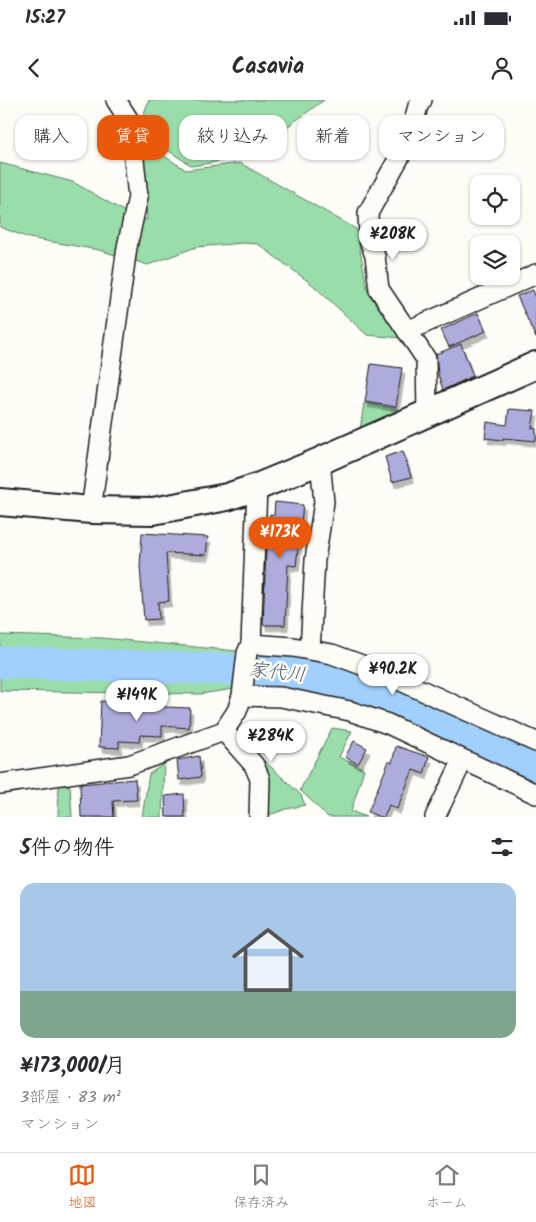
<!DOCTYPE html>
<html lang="ja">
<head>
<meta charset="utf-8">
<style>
	:root { --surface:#fff; --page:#f2f2f3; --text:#2b2b33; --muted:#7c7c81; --line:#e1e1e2; --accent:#ea580c }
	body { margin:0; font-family:Kalam,"Klee One",sans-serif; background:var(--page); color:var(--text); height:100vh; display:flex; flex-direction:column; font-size:19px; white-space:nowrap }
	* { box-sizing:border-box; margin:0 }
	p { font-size:16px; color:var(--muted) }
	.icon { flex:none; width:28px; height:28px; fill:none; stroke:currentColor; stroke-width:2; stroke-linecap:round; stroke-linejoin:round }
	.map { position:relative; height:717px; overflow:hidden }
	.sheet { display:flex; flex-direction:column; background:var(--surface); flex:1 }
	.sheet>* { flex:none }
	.guide { position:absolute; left:15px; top:15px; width:506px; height:45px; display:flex; gap:10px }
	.buttons { position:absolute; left:470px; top:75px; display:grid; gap:10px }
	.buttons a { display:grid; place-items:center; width:50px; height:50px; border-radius:10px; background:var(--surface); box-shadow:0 1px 4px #0004; font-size:25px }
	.price { position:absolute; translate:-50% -42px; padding:0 11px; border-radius:18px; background:#fff; color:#222; font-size:16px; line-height:32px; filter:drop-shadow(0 1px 2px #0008) }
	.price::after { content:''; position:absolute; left:50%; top:30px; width:15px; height:11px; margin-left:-8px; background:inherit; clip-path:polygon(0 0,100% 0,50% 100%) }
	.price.active { background:var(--accent); color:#fff }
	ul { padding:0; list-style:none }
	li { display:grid; align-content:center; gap:10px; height:265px; padding:0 20px }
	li+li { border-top:1px solid var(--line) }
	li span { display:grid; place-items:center; height:155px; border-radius:15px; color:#555 }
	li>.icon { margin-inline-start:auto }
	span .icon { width:90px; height:90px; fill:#fffc; stroke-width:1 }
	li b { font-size:21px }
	h2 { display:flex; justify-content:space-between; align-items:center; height:60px; padding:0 20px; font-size:21px }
	.tag { padding:0 18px; border-radius:15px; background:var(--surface); box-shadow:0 1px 4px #0004; font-size:18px; line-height:45px }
	.tag.active { background:var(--accent); color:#fff }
	.status { display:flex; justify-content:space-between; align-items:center; height:35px; padding:0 25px; background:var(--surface); direction:ltr }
	.status svg { height:14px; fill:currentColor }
	header { display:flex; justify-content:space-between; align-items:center; height:65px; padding:0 20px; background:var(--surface); font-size:22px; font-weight:700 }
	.menu { display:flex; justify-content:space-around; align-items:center; height:70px; border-top:1px solid var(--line); background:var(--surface); font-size:14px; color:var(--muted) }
	.menu a { display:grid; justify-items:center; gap:2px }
	.menu .active { color:var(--accent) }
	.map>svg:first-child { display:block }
	.green { fill:#99deaa; stroke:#5a7d63 }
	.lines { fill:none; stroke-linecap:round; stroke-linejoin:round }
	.river { stroke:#a1d0fd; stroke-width:32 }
	.building { fill:#adacdd; stroke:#1c1c1c; filter:url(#shadow) }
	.street-casing { stroke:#1c1c1c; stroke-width:22 }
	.secondary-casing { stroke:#1c1c1c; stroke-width:30 }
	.street { stroke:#fdfcf7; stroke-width:19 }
	.secondary { stroke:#fdfcf7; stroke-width:26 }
	.labels { text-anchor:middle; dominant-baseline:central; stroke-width:5; stroke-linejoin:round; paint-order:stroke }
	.water-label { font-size:19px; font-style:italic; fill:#4b5b6b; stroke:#fdfcf7 }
</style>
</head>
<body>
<div class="status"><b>15:27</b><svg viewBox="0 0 49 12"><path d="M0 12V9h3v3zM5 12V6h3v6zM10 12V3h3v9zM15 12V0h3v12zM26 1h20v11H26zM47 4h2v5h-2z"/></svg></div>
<header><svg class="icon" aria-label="back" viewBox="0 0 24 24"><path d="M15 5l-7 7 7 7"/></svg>Casavia<svg class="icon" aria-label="person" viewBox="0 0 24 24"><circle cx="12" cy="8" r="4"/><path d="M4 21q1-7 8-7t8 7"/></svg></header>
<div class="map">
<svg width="536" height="717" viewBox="0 0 536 717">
	<defs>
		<filter id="shadow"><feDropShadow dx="3" dy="5.5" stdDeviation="0" flood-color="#0004"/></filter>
	</defs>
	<rect width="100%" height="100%" fill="#fdfcf7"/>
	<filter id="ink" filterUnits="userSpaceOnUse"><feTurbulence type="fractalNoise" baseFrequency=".02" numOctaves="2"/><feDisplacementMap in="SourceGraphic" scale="10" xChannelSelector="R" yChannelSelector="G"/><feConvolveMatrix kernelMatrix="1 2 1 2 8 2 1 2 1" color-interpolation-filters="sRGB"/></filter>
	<g filter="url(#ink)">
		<!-- green -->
		<g class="green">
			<path d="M149,0H324L254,51L234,59L192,66L141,33V21Z"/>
			<path d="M141,41L186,70L240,63L356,129L368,193L401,238L367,235L313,185L258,144L243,143L196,147L148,165L99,150L29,138L0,127V63L73,82L127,113L147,120Z"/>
			<path d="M364,303L408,311L360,330Z"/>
			<path d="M0,535L102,538L237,551L253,586L201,594L0,591Z"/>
			<path d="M332,628L352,631L339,657L364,669L351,711L366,717H328L300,690Z"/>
			<path d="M241,639L301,695L305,705L286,709L269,715V717H263Z"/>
			<path d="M164,664L162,717H142L149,674Z"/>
			<path d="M59,684L70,686L72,717H58Z"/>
		</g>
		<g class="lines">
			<!-- river -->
			<path class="river" d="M0,562L277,571L319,578L375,595L536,667"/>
		</g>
		<!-- building -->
		<g class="building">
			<path d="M533,190L536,198V238L517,196Z"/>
			<path d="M478,213L486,231L449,247L441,230Z"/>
			<path d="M461,244L473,276L443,290L438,274L436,254Z"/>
			<path d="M371,264L402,268L396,307L365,302Z"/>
			<path d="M509,309L535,311L532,328L536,329V341L503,338V340L485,338L487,322L507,325Z"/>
			<path d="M403,351L411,377L392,382L385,357Z"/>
			<path d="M275,402L303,405L296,466L288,465L285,525H263L266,450L270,414L274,415Z"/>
			<path d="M142,433L208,437L206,455L166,453L169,501L158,502L159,519L144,520L140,466Z"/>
			<path d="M101,601L141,604L140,606L190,608L189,628L162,626V636L140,635L139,642L119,641V648L99,647Z"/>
			<path d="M354,641L367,648L358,664L345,657Z"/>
			<path d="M396,646L429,657L424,674L413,670L397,709L389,705L384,717H380L368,712L389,661L392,663Z"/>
			<path d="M199,656L201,677L179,680L177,660Z"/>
			<path d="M135,679L137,700L113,701L114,717H81L80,684Z"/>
			<path d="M184,694L185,717H166L165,696Z"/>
		</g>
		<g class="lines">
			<!-- street casing -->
			<g class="street-casing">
				<g id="street">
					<path d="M422,0L418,6L409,40L368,113L369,139L375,156L379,189L426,259L427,313"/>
					<path d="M407,231L536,174"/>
					<path d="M91,410L127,147L138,97L130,22L116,0"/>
					<path d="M251,544L293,547L332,554L381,572L536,642"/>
					<path d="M310,550L315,460L324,402L320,361"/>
					<path d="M242,596L281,597L350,611L388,624L536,694"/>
					<path d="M224,631L254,665L260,679L259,717"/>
					<path d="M0,684L129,665L224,631L237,611L242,596L247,553L251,544L257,387"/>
					<path d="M435,717L463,660"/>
				</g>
			</g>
			<!-- secondary casing -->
			<g class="secondary-casing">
				<path id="secondary" d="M0,402L91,410L153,411L227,397L257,387L320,361L536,265"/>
			</g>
			<!-- street -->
			<use href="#street" class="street"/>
			<!-- secondary -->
			<use href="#secondary" class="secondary"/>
		</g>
	</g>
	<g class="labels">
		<!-- water labels -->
		<g class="water-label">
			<text transform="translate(277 573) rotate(6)">家代川</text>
		</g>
	</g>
</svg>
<div class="buttons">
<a><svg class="icon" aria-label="locate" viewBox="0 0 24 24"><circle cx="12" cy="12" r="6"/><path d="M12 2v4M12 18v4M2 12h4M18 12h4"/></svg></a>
<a><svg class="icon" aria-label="layers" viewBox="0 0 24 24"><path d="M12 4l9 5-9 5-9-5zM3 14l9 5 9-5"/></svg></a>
</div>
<b class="price" style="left:393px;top:161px">¥208K</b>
<b class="price active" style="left:280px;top:459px">¥173K</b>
<b class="price" style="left:393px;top:596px">¥90.2K</b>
<b class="price" style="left:137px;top:622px">¥149K</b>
<b class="price" style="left:271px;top:663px">¥284K</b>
<div class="guide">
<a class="tag">購入</a>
<a class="tag active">賃貸</a>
<a class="tag">絞り込み</a>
<a class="tag">新着</a>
<a class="tag">マンション</a>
</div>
</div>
<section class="sheet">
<h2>5件の物件<svg class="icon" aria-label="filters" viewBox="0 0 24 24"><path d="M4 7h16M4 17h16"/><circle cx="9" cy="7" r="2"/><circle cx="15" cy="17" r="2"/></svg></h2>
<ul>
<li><span style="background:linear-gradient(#a9c7e8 70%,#7fa58c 0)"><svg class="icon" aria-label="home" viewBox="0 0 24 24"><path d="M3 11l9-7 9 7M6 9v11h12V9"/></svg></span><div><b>¥173,000/月</b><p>3部屋 · 83 m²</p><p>マンション</p></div></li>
</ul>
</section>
<nav class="menu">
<a class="active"><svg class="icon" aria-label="map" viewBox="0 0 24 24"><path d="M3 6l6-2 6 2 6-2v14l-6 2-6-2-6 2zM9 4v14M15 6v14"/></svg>地図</a>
<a><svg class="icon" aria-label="saved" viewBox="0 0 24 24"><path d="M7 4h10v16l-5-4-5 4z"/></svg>保存済み</a>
<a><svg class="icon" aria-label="home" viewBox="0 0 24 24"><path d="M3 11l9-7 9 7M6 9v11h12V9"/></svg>ホーム</a>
</nav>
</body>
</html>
